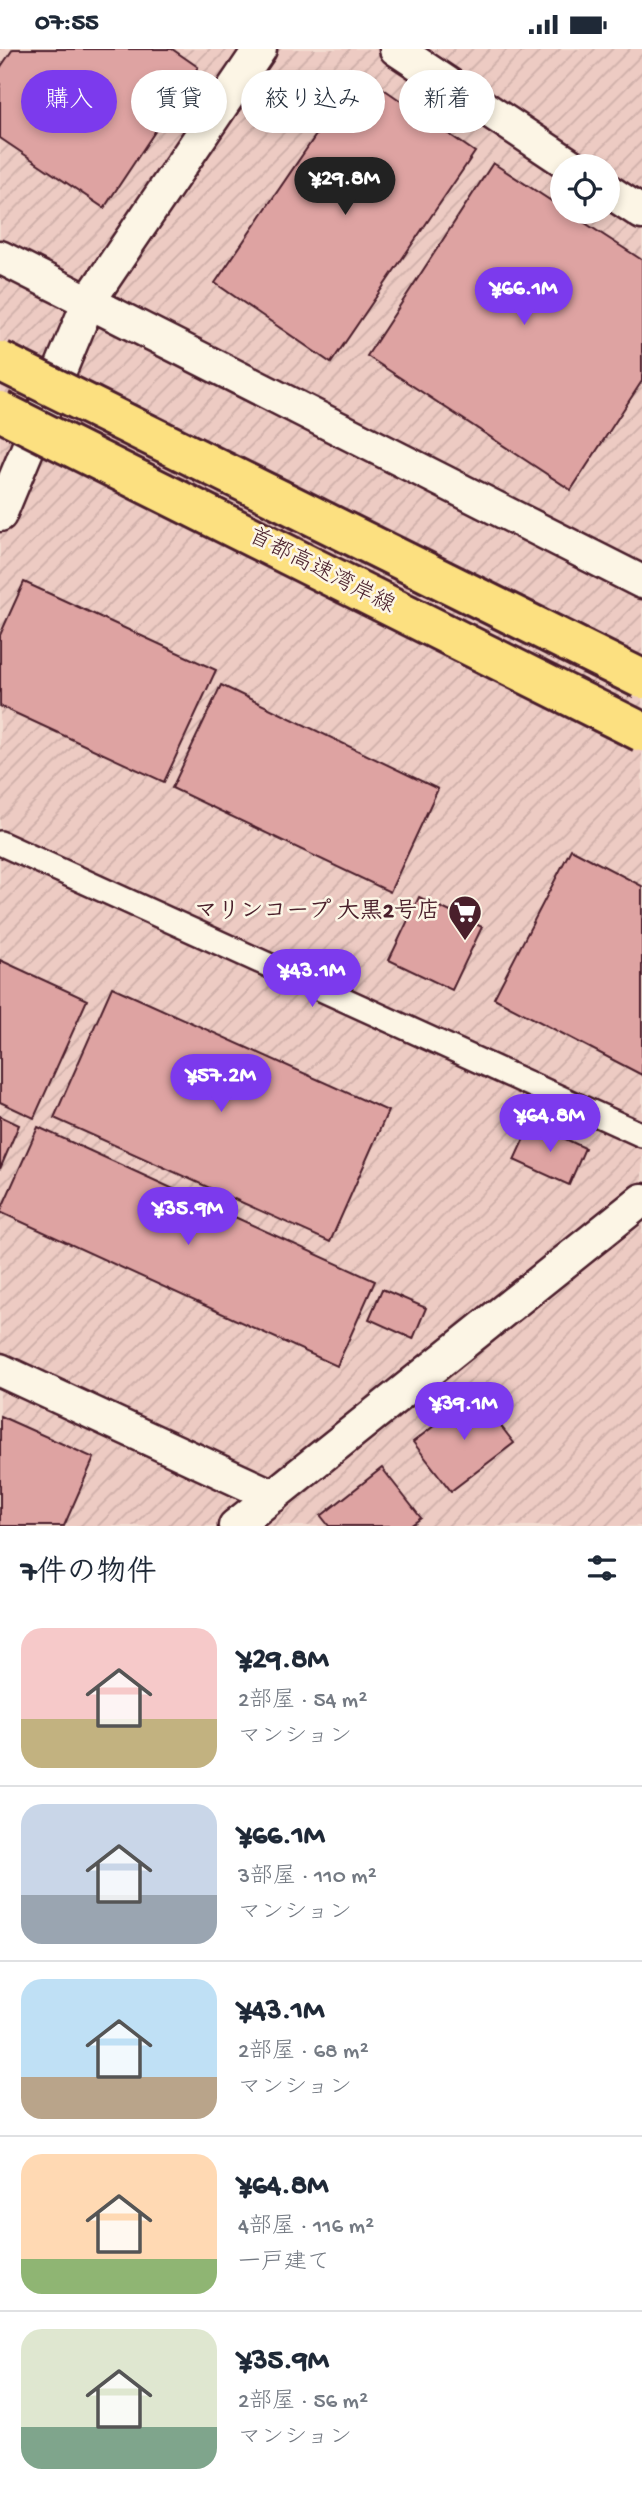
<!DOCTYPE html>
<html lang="ja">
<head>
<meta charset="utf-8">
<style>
	:root { --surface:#fff; --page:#f2f2f3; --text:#1f2937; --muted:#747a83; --line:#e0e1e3; --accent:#7c3aed }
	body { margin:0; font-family:"Gochi Hand","Klee One",sans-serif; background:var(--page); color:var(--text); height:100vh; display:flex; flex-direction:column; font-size:26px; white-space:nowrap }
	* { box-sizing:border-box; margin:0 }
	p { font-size:23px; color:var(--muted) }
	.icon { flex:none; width:38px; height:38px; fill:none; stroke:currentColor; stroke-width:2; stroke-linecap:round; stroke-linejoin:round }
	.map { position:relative; height:1477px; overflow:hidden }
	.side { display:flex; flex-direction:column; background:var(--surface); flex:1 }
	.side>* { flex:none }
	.hud { position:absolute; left:21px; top:21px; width:600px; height:63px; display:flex; gap:14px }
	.controls { position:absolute; left:550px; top:105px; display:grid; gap:14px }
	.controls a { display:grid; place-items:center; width:70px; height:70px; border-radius:50%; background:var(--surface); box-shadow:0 4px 10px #0003; font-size:35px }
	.price { position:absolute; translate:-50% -60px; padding:0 16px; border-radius:24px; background:var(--accent); color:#fff; font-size:23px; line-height:46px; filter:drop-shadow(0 2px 4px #0008) }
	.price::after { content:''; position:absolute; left:50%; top:42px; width:21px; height:16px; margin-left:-10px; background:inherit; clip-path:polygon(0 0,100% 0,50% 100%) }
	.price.current { background:#222; color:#fff }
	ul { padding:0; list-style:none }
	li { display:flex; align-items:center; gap:21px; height:175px; padding:0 21px }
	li+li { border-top:2px solid var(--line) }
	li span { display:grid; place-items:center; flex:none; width:196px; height:140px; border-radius:21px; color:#555 }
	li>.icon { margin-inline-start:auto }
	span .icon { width:84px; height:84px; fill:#fffc; stroke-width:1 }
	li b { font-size:30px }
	h2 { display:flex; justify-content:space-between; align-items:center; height:84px; padding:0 21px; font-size:30px }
	.pill { padding:0 24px; border-radius:32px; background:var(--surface); box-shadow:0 4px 10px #0003; font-size:24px; line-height:63px }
	.pill.current { background:var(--accent); color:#fff }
	.status { display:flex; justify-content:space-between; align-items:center; height:49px; padding:0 35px; background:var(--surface); direction:ltr }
	.status svg { height:19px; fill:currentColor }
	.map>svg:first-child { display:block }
	.industrial { fill:url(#industrial-furrows); fill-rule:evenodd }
	.building { fill:#dea3a2; stroke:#4a1f2b; stroke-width:2 }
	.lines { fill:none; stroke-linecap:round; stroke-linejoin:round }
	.street-casing { stroke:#4a1f2b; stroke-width:28 }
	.secondary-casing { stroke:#4a1f2b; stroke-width:37 }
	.street { stroke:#fcf5e5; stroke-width:23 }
	.secondary { stroke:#fcf5e5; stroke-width:32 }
	.highway-bridge-casing { stroke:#4a1f2b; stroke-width:44; stroke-linecap:butt }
	.highway-bridge { stroke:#fce080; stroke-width:38 }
	.labels { text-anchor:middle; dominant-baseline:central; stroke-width:5; stroke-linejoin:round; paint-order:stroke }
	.street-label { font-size:23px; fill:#4a1f2b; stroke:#fcf5e5 }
	.poi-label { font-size:23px; font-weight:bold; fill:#4a1f2b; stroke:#fcf5e5; text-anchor:end }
</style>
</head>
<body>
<div class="status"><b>07:55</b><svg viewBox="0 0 49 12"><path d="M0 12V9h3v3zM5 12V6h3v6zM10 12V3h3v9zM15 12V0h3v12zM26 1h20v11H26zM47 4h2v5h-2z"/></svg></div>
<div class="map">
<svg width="642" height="1477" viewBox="0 0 642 1477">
	<defs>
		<pattern id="industrial-furrows" width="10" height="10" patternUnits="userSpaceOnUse" patternTransform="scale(1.75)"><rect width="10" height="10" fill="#edcbc3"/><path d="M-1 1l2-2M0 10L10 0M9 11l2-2" fill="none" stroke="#cdaea8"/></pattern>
	</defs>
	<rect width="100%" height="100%" fill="#f3dcd1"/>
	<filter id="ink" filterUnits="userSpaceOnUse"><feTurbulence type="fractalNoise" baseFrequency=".0143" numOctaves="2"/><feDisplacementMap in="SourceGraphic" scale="14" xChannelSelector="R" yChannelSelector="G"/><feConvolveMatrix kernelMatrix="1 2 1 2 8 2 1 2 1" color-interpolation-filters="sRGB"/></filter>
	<g filter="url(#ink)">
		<!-- industrial -->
		<path class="industrial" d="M0,0H642V1477H0ZM562,117H607V163H562Z"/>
		<!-- building -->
		<g class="building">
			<path d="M13,0H172L198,18L104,159L0,89V19Z"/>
			<path d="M359,23L475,103L331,314L215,234Z"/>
			<path d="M493,114L562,159V163H568L642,211V332L571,441L367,307Z"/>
			<path d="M24,533L216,621L164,733L0,657V586Z"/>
			<path d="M221,636L438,740L390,843L172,739Z"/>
			<path d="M571,800L642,837V1026L494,949Z"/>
			<path d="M419,848L482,878L452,941L389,911Z"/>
			<path d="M0,911L87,951L34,1069L0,1053Z"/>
			<path d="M112,938L388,1062L330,1193L54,1069Z"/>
			<path d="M0,1067L19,1076L0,1120Z"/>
			<path d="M531,1074L585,1099L569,1136L514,1111Z"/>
			<path d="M38,1078L375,1232L337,1317L0,1163Z"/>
			<path d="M382,1240L426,1259L413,1290L369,1270Z"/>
			<path d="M476,1345L514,1394L451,1442L413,1393Z"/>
			<path d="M0,1367L94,1409L64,1477H0Z"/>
			<path d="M382,1419L421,1469L410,1477H329L321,1467Z"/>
		</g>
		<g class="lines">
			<!-- street casing -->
			<g class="street-casing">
				<path id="street" d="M0,794L642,1086"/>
			</g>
			<!-- secondary casing -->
			<g class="secondary-casing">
				<g id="secondary">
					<path d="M396,0L572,117"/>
					<path d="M607,141L642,164"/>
					<path d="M0,208L642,533"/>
					<path d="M0,466L89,252L260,0"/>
					<path d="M0,1321L273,1447"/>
					<path d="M235,1477L642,1151"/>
				</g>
			</g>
			<!-- street -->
			<use href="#street" class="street"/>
			<!-- secondary -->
			<use href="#secondary" class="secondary"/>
			<!-- highway-bridge casing -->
			<g class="highway-bridge-casing">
				<g id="highway-bridge">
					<path d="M0,312L642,630"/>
					<path d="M0,362L642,683"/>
				</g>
			</g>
			<!-- highway-bridge -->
			<use href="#highway-bridge" class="highway-bridge"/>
		</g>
	</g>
	<!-- icons -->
	<defs>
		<g id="supermarket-pin" transform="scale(1.75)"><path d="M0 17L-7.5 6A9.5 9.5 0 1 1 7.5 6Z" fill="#4a1f2b" stroke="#fcf5e5"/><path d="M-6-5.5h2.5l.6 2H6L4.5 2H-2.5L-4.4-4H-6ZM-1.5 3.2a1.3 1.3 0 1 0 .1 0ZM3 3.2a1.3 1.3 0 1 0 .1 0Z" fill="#fff"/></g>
	</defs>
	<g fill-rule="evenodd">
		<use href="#supermarket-pin" x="465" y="863"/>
	</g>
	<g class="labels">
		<!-- street labels -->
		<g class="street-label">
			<text transform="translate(321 523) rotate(27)">首都高速湾岸線</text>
		</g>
		<!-- poi labels -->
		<g class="poi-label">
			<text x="440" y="863">マリンコープ 大黒2号店</text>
		</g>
	</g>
</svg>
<div class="controls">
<a><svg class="icon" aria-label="locate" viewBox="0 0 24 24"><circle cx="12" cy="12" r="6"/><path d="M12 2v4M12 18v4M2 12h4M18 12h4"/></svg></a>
</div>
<b class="price current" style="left:345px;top:168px">¥29.8M</b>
<b class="price" style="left:524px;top:278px">¥66.1M</b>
<b class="price" style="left:312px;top:960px">¥43.1M</b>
<b class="price" style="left:221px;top:1065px">¥57.2M</b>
<b class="price" style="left:550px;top:1105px">¥64.8M</b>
<b class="price" style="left:188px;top:1198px">¥35.9M</b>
<b class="price" style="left:464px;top:1393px">¥39.1M</b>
<div class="hud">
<a class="pill current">購入</a>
<a class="pill">賃貸</a>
<a class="pill">絞り込み</a>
<a class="pill">新着</a>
</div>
</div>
<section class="side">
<h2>7件の物件<svg class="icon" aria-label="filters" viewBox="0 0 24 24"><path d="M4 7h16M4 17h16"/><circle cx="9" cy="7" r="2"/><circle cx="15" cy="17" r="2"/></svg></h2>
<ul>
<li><span style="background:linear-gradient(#f6c9c9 65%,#c2b280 0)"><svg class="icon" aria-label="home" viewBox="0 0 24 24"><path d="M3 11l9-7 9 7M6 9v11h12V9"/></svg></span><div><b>¥29.8M</b><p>2部屋 · 54 m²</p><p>マンション</p></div></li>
<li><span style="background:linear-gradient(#c9d6e8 65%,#9aa5b1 0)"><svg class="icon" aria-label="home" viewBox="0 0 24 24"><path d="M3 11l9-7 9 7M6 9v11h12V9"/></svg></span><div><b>¥66.1M</b><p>3部屋 · 110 m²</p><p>マンション</p></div></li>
<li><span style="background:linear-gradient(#bfe0f5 70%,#b9a48a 0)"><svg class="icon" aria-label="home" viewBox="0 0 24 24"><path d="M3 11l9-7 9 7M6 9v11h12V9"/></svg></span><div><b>¥43.1M</b><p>2部屋 · 68 m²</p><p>マンション</p></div></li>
<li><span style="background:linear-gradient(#ffd9b3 75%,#8fb573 0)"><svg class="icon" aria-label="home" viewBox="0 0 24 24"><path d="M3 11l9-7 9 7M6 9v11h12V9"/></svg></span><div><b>¥64.8M</b><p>4部屋 · 116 m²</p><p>一戸建て</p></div></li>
<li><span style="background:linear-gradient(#dfe7d0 70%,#7fa58c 0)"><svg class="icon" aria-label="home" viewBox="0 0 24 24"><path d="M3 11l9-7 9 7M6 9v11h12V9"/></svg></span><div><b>¥35.9M</b><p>2部屋 · 56 m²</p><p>マンション</p></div></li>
</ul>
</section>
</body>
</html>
